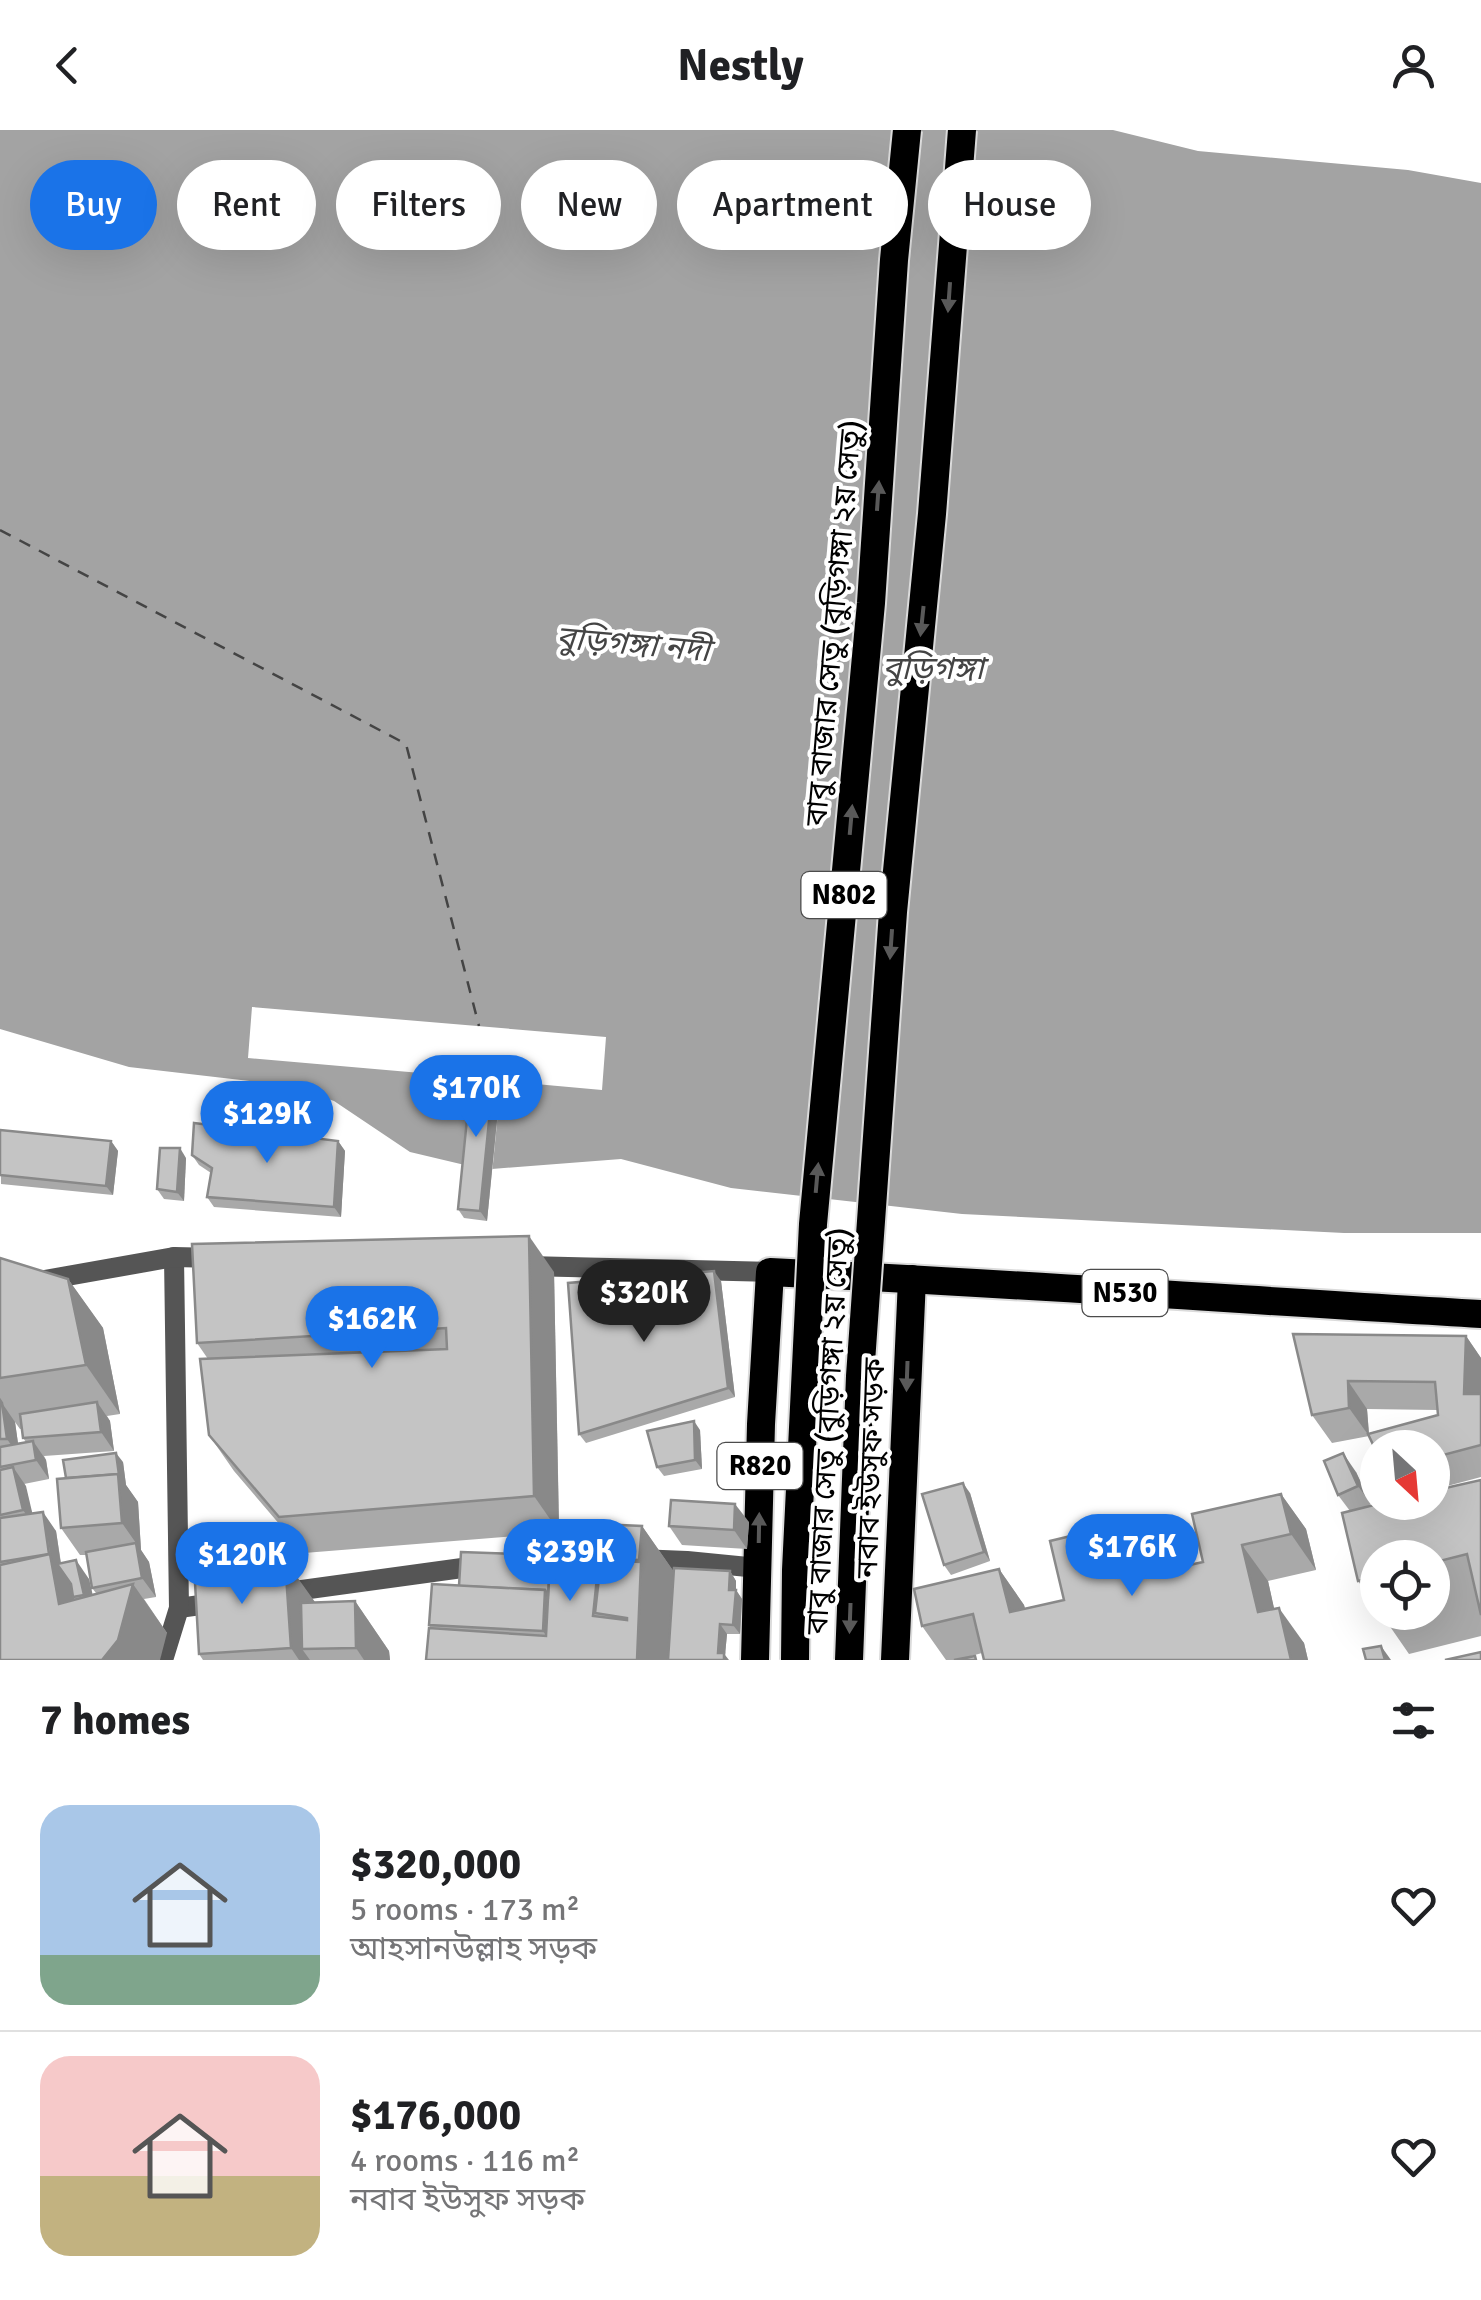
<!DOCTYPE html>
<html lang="en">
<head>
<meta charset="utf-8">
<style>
	:root { --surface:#fff; --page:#f6f6f6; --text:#202124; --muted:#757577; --line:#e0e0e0; --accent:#1a73e8 }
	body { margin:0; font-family:Signika,"Noto Sans Bengali",sans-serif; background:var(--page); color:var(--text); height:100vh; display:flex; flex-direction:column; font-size:38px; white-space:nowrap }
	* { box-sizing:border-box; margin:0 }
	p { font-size:32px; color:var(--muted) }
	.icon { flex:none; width:55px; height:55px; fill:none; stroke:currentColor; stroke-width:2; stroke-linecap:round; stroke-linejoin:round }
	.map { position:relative; height:1530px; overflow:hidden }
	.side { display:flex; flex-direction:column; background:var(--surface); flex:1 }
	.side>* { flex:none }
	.top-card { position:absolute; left:30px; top:30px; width:1422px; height:90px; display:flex; gap:20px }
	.needle { width:65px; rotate:154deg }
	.tools { position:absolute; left:1360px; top:1300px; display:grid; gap:20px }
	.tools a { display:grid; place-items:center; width:90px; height:90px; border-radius:50%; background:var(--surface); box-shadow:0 10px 40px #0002; font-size:50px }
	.price { position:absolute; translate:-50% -85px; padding:0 22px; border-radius:35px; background:var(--accent); color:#fff; font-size:32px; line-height:65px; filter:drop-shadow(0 2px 5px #0008) }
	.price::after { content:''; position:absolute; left:50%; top:60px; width:30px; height:22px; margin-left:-15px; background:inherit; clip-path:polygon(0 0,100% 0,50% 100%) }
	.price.active { background:#222; color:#fff }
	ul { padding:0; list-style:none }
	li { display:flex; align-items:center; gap:30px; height:250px; padding:0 40px }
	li+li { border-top:2px solid var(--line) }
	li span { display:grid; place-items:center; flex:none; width:280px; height:200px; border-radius:30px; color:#555 }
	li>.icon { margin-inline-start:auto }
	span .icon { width:120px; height:120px; fill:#fffc; stroke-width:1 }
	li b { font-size:42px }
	h2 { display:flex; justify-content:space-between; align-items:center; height:120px; padding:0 40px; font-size:42px }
	.chip { padding:0 35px; border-radius:45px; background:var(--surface); box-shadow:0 10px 40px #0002; font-size:35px; line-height:90px }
	.chip.active { background:var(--accent); color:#fff }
	header { display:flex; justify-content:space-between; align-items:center; height:130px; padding:0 40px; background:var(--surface); font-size:45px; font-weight:800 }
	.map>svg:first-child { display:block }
	.water { fill:#a3a3a3 }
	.pier { fill:#fff }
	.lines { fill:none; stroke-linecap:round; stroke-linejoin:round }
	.ferry { stroke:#444; stroke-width:2.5; stroke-dasharray:12 10; stroke-linecap:butt }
	.trunk-casing { stroke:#dbdbdb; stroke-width:32 }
	.minor { stroke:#555; stroke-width:20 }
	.tertiary { stroke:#555; stroke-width:20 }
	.trunk { stroke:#000; stroke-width:28 }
	.trunk-bridge-casing { stroke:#dbdbdb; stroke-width:32; stroke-linecap:butt }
	.trunk-bridge { stroke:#000; stroke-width:28 }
	.wall { fill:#a9a9a9; fill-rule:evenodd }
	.shaded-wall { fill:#898989 }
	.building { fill:#c4c4c4; stroke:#898989; stroke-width:2.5 }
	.oneway { fill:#595959 }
	.labels { text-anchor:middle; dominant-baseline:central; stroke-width:8; stroke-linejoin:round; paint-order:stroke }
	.shield { fill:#fff; stroke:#4c4c4c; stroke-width:2.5 }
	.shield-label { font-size:28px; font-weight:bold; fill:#000 }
	.street-label { font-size:30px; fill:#000; stroke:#fff }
	.water-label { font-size:32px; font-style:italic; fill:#444; stroke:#fff }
</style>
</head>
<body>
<header><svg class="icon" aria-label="back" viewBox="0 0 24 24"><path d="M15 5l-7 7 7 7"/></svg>Nestly<svg class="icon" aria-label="person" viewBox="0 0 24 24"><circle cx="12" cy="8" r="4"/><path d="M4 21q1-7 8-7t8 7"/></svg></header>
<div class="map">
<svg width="1481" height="1530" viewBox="0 0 1481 1530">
	<rect width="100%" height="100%" fill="#fff"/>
	<!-- water -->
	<path class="water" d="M0,0H1113L1198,21L1408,40L1481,53V1103H1344L962,1084L731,1058L621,1029L492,1039L469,1036L410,1022L334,971L307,962L275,954L129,937L0,899Z"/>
	<!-- pier -->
	<path class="pier" d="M252,877L606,907L602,960L501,951L492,1044L478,948L248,928Z"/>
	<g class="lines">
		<!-- ferry -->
		<path class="ferry" d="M0,400L406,614L479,896"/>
		<!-- trunk casing -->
		<g class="trunk-casing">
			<g id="trunk">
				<path d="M755,1530L761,1294L770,1142C1007,1153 1244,1170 1481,1184"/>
				<path d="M895,1530L912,1149"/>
			</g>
		</g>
		<!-- minor -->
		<g class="minor">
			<path d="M638,1429L687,1431L758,1438"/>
			<path d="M280,1463L484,1435"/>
			<path d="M179,1478L222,1472"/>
			<path d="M163,1530L179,1478L174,1127"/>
		</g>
		<!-- tertiary -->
		<g class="tertiary">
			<path d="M527,1136L770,1142"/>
			<path d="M0,1149L28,1153L174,1127L218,1128"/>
		</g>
		<!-- trunk -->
		<use href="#trunk" class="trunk"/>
		<!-- trunk-bridge casing -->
		<g class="trunk-bridge-casing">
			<g id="trunk-bridge">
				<path d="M795,1530L796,1440L813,1094L871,473L894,130L907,0"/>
				<path d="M849,1530L860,1246L893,782L932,384L962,0"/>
			</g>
		</g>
		<!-- trunk-bridge -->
		<use href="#trunk-bridge" class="trunk-bridge"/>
	</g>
	<!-- wall -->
	<g class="wall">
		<path d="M494,941L501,950L487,1091L464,1088L458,1079Z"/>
		<path d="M0,1000L111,1011L118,1021L113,1065L1,1054Z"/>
		<path d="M338,1011L345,1021L341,1087L214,1077L207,1067L211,1043L199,1035L192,1025Z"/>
		<path d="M186,1028L184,1071L164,1069L157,1059Z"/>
		<path d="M0,1128L68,1149L103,1198L120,1284L107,1286L110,1291L114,1321L44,1326L46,1330L49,1349L24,1354L32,1383L56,1401L61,1433L89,1449L92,1464L96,1463L92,1458L86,1425H80L61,1398L66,1348L123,1332L126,1355L138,1372L141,1420L149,1432L156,1467L144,1469L167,1503L0,1530ZM15,1292L20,1299H22L23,1308L26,1312L18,1313Z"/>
		<path d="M554,1142L559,1392L642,1396L673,1441H730L736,1451V1460L742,1469L740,1504H727L725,1525L430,1498L429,1495L459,1456L550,1425L552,1403L304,1423L234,1341L209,1305L208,1229L197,1213Z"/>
		<path d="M721,1151L735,1267L586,1313L579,1304Z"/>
		<path d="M1293,1204L1466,1206L1481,1228V1347L1432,1360V1318L1369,1306L1332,1313L1312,1285ZM1367,1279L1437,1280L1438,1285L1369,1303Z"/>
		<path d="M700,1300L702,1339L664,1346L657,1337Z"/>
		<path d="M1356,1342L1371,1374L1364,1378L1481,1350V1506L1409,1524L1380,1482H1432V1428H1378V1479L1358,1451L1350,1381L1338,1365Z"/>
		<path d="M970,1363L990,1431L951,1445L944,1435Z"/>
		<path d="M1281,1364L1306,1399L1316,1440L1268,1451L1274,1479L1304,1513L1308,1530H984L982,1523L960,1529L978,1530H946L922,1496L999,1439L1024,1475L1025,1478L1064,1470L1139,1413L1150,1411L1170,1439L1203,1432Z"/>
		<path d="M749,1392L747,1419L682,1415L669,1396Z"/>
		<path d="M355,1471L389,1521L390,1530H203L199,1524L315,1472Z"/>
	</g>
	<!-- shaded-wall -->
	<g class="shaded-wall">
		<path d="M494,941L501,950L487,1091L480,1081Z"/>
		<path d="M111,1011L118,1021L113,1065L106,1056Z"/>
		<path d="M338,1011L345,1021L341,1087L334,1077Z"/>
		<path d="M180,1018L186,1028L184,1071L177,1062Z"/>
		<path d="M529,1106L554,1142L559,1402L534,1366Z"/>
		<path d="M714,1141L721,1151L735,1267L728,1258Z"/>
		<path d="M68,1149L103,1198L120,1284L86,1235Z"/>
		<path d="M1466,1206L1481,1228V1288L1464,1264Z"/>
		<path d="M1348,1251L1367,1279L1369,1306L1349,1278Z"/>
		<path d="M97,1272L110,1291L114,1321L101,1302Z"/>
		<path d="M2,1273L15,1292L20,1328L7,1309Z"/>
		<path d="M694,1291L700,1300L702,1339L695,1330Z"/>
		<path d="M33,1311L46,1330L49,1349L36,1330Z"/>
		<path d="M116,1323L123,1332L126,1355L138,1372L141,1420L149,1432L156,1467L142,1448L136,1413L122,1393Z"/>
		<path d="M1343,1323L1356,1342L1371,1374L1358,1356Z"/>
		<path d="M13,1337L26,1356L36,1399L23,1380Z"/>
		<path d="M963,1353L970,1363L990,1431L984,1422Z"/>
		<path d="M1281,1364L1306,1399L1316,1440L1291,1404Z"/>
		<path d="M735,1374L749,1392L747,1419L734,1400Z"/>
		<path d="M43,1382L56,1401L62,1442L79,1466L73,1467L87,1486L59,1474Z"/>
		<path d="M1125,1393L1150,1429L1129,1415Z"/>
		<path d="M642,1396L677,1446L674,1530H637L641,1433L639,1430Z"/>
		<path d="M1150,1411L1175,1447L1158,1442Z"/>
		<path d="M1242,1415L1268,1451L1283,1518L1258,1482Z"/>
		<path d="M76,1430L89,1449L97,1483L84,1465Z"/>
		<path d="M285,1430L320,1479L302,1519L310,1530H299L291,1518Z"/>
		<path d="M999,1439L1024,1475L1035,1518L1010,1482Z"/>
		<path d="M730,1441L736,1451V1460L742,1469L740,1504L733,1495L729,1460Z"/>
		<path d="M133,1454L167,1503L160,1530H102Z"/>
		<path d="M545,1460L580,1509L563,1530L543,1501Z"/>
		<path d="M355,1471L389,1521L390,1530H364L356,1518Z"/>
		<path d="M1279,1478L1304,1513L1308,1530H1291Z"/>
		<path d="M720,1494L727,1504L725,1525L729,1530H723L718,1523Z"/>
		<path d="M1381,1516L1391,1530H1385Z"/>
	</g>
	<!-- building -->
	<g class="building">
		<path d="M472,939L494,941L480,1081L458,1079Z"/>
		<path d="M194,993L338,1011L334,1077L207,1067L212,1038L192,1025Z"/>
		<path d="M0,1000L111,1011L106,1056L0,1045Z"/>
		<path d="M160,1018H180L177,1062L157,1059Z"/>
		<path d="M529,1106L534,1366L279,1387L209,1305L200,1229L447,1219L446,1198L197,1213L192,1114Z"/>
		<path d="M0,1128L68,1149L86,1235L0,1248Z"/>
		<path d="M714,1141L728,1258L579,1304L568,1153Z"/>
		<path d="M1293,1204L1466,1206L1464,1264H1481V1315L1432,1328V1318H1378V1325L1368,1304L1438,1285L1435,1252L1348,1251L1349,1278L1312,1285Z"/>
		<path d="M0,1270L2,1273L7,1309H0Z"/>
		<path d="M97,1272L101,1302L23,1308L20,1284Z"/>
		<path d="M694,1291L695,1330L657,1337L647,1301Z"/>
		<path d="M33,1311L36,1330L0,1337V1317Z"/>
		<path d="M116,1323L119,1345L118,1344L66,1348L63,1330Z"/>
		<path d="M1343,1323L1358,1356L1338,1365L1324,1331Z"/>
		<path d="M13,1337L23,1380L0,1385V1340Z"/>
		<path d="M118,1344L122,1393L61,1398L57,1349Z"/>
		<path d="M1481,1350V1485L1467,1424L1432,1433V1428H1378V1446L1358,1451L1342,1383L1386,1372H1432V1361Z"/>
		<path d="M963,1353L984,1422L944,1435L922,1364Z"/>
		<path d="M1281,1364L1291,1404L1242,1415L1258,1482L1279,1478L1291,1530H984L973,1484L922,1496L914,1459L999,1439L1010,1482L1064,1470L1050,1411L1125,1393L1129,1415L1150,1411L1158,1442L1203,1432L1192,1384Z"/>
		<path d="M671,1370L735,1374L734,1400L669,1396Z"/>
		<path d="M43,1382L49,1424L0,1432V1388Z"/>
		<path d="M552,1392L642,1396L639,1430L599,1428L593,1486L627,1490V1488L595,1483L601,1430L641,1432L637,1530H426L429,1498L546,1506Z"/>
		<path d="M136,1413L142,1448L92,1458L86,1422Z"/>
		<path d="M461,1422L550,1425L548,1465L545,1460L459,1456Z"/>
		<path d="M50,1424L59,1474L133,1454L118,1510L102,1530H0V1435Z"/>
		<path d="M76,1430L84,1465L73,1467L71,1454L57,1434Z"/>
		<path d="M285,1430L291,1518L199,1524L194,1435Z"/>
		<path d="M674,1438L730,1441L729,1460H736L733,1495L720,1494L718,1523H724V1530H668Z"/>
		<path d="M432,1454L545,1460L543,1501L429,1495Z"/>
		<path d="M355,1471L356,1518L302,1519L301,1473Z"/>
		<path d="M1381,1516L1385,1530H1366L1363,1519Z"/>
		<path d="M1481,1522V1530H1445Z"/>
		<path d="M975,1526L976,1530H954Z"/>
	</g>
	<!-- one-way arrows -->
	<defs><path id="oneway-solid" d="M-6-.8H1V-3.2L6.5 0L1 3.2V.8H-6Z" transform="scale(2.5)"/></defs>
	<g class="oneway">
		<use href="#oneway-solid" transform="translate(949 167) rotate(94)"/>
		<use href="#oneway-solid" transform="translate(878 366) rotate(-86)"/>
		<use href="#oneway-solid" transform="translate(922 491) rotate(96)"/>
		<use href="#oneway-solid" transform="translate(851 690) rotate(-85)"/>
		<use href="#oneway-solid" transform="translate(891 814) rotate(94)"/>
		<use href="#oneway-solid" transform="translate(817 1048) rotate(-85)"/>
		<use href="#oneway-solid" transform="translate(907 1246) rotate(92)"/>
		<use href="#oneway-solid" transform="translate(759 1398) rotate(-89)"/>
		<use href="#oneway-solid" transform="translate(850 1488) rotate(92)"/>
	</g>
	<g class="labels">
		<!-- shield labels -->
		<g class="shield">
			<rect x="801.5" y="742" width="85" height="46" rx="8"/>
			<rect x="1082.5" y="1140" width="85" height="46" rx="8"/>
			<rect x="717.5" y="1313" width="85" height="46" rx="8"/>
		</g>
		<g class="shield-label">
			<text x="844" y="765">N802</text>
			<text x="1125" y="1163">N530</text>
			<text x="760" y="1336">R820</text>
		</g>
		<!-- street labels -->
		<g class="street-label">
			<text transform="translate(834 493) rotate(-85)">বাবু বাজার সেতু (বুড়িগঙ্গা ২য় সেতু)</text>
			<text transform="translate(828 1301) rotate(-87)">বাবু বাজার সেতু (বুড়িগঙ্গা ২য় সেতু)</text>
			<text transform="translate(871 1338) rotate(-88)">নবাব ইউসুফ সড়ক</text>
		</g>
		<!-- water labels -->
		<g class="water-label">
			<text transform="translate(633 514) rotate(5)">বুড়িগঙ্গা নদী</text>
			<text x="933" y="538">বুড়িগঙ্গা</text>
		</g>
	</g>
</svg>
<div class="tools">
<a><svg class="needle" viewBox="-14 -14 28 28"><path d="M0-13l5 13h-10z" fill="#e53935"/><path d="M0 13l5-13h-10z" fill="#757577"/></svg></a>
<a><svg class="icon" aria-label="locate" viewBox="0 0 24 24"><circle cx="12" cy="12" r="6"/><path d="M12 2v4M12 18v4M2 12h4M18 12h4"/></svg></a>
</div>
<b class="price" style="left:476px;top:1010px">$170K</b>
<b class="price" style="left:267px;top:1036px">$129K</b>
<b class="price active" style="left:644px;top:1215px">$320K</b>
<b class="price" style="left:372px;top:1241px">$162K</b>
<b class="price" style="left:1132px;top:1469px">$176K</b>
<b class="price" style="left:570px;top:1474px">$239K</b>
<b class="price" style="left:242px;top:1477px">$120K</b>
<div class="top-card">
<a class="chip active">Buy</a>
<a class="chip">Rent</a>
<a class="chip">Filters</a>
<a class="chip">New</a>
<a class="chip">Apartment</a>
<a class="chip">House</a>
</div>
</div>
<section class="side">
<h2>7 homes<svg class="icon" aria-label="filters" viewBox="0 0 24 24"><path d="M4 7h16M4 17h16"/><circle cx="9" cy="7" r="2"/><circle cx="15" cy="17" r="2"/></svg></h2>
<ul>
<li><span style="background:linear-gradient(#a9c7e8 75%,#7fa58c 0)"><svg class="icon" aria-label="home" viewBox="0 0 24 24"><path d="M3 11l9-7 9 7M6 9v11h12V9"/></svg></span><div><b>$320,000</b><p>5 rooms · 173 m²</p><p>আহসানউল্লাহ সড়ক</p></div><svg class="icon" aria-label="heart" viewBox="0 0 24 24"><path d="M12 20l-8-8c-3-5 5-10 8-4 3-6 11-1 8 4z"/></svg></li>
<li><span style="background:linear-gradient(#f6c9c9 60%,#c2b280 0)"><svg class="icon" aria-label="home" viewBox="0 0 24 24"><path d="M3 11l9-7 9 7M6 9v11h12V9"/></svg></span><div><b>$176,000</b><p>4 rooms · 116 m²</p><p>নবাব ইউসুফ সড়ক</p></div><svg class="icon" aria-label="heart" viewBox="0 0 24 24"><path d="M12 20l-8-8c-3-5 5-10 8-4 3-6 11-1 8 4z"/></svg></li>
</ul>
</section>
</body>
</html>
